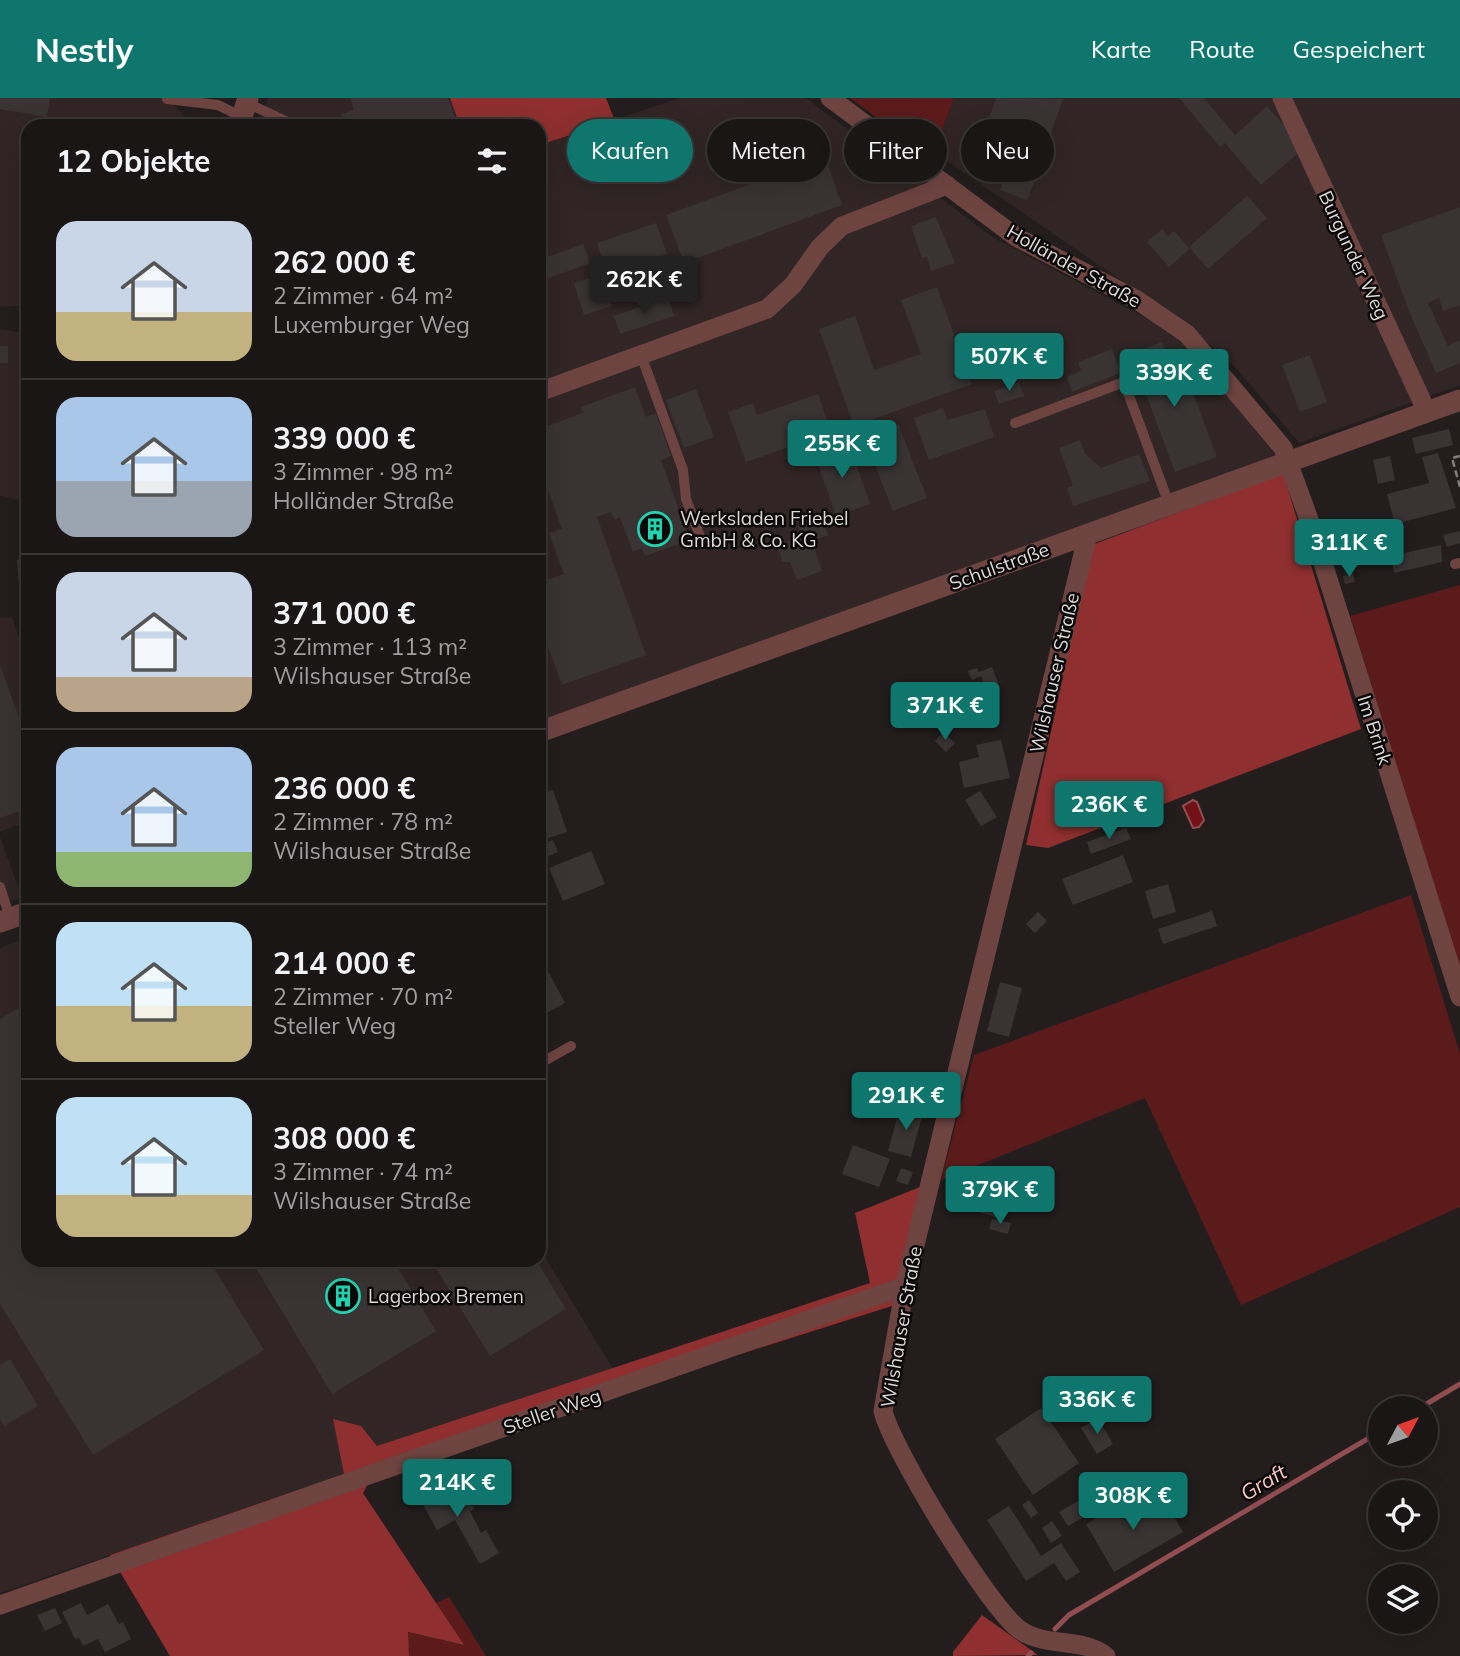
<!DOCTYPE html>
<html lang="de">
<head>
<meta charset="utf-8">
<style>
	:root { --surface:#1a1616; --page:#231f1f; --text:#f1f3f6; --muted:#9f9fa1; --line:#383535; --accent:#0f766e }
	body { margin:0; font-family:Mulish,sans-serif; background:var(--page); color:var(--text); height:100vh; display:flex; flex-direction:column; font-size:26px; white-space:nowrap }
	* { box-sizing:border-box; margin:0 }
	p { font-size:23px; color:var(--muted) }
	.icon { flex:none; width:38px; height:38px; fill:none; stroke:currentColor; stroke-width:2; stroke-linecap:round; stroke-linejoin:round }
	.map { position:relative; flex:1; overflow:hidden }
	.panel { position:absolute; left:21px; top:21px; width:525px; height:1148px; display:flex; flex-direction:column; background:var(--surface); border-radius:21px; box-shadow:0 7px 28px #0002,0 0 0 2px var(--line) }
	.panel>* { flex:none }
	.top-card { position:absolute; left:567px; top:21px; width:665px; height:63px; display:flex; gap:14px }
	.needle { width:46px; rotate:49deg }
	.controls { position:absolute; left:1368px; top:1298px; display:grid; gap:14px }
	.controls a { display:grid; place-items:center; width:70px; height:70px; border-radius:50%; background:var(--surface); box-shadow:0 7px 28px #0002,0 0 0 2px var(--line); font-size:35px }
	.price { position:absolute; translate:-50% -60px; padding:0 16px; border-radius:7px; background:var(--accent); color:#fff; font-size:23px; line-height:46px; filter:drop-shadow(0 2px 4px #0008) }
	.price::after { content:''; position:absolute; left:50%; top:42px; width:21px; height:16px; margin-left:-10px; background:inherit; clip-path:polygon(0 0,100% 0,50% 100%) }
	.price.active { background:#222; color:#fff }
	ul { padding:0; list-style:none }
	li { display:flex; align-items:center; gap:21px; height:175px; padding:0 35px }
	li+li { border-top:2px solid var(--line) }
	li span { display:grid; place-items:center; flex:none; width:196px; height:140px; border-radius:21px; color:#555 }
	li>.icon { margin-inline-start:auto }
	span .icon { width:84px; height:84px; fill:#fffc; stroke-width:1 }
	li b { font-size:30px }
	h2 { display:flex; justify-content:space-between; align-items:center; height:84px; padding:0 35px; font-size:30px }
	.tag { padding:0 24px; border-radius:32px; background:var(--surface); box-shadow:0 7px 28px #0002,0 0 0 2px var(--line); font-size:24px; line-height:63px }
	.tag.active { background:var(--accent); color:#fff }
	header { display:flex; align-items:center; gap:42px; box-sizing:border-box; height:98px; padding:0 35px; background:var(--accent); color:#fff }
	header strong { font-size:33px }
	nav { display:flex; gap:38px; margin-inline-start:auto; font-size:24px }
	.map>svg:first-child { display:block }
	.built { fill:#312525 }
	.green { fill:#5c1b1b }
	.forest { fill:#8f2f2f }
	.water { fill:#721117; stroke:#924d51; stroke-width:2 }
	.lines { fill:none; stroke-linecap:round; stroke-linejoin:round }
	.stream { stroke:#924d51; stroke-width:5 }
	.building { fill:#393433 }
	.path { stroke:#827e7d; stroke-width:2.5; stroke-dasharray:7 3.5; stroke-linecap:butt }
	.service { stroke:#6e4441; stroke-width:10 }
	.minor { stroke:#6e4441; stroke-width:19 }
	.tertiary { stroke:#6e4441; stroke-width:21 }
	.labels { text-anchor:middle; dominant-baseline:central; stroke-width:5; stroke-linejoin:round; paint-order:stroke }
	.street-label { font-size:19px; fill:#dcd9d8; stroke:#0a0808 }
	.poi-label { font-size:19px; fill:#dcd9d8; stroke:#0a0808; text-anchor:start }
	.water-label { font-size:21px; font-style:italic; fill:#fbc4bf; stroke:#0a0808 }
</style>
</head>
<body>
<header>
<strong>Nestly</strong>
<nav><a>Karte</a><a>Route</a><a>Gespeichert</a></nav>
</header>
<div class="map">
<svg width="1460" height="1558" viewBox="0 0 1460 1558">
	<rect width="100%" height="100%" fill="#231e1d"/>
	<!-- built -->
	<g class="built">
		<path d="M0,0H167L194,28H28V207L0,209Z"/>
		<path d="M268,0H450L460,28H261Z"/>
		<path d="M680,0H806L994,140L1178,237L1277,359L546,622L539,606V47Z"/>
		<path d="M954,0H1460V287L1299,345L1238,272L1191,230L934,54Z"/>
		<path d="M0,231L28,236V378L25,403L0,398Z"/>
		<path d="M12,519L28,567V723L0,734V520Z"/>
		<path d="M0,739L22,799L0,807Z"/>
		<path d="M28,839V1162H539V1149L619,1281L0,1495V850Z"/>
	</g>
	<!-- green -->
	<g class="green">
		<path d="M850,0H954L934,54L925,55Z"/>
		<path d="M1460,487V871L1350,518Z"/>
		<path d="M1411,797L1460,956V1109L1241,1207L1145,1000L941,1082L974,957Z"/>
		<path d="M449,1499L486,1558H409L407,1534L463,1547L436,1505Z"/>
	</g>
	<!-- forest -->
	<g class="forest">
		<path d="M450,0H606L615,23L539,47V28H460Z"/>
		<path d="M1283,375L1361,631L1048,750L1026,747L1092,447Z"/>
		<path d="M920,1089L895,1207L375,1372L363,1395L464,1547L408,1534L409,1558H170L110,1457L344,1376L333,1321L361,1328L377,1348L870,1185L855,1115Z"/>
		<path d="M982,1517L1038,1557L953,1558V1554Z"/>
	</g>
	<!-- water -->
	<path class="water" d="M1193,702L1197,704L1204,722L1199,729L1193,730L1183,708Z"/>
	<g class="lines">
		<!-- stream -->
		<g class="stream">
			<path d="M1418,1311L1460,1286"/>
			<path d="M1055,1531L1069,1517L1381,1333"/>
			<path d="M1028,1558L1031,1555"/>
		</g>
	</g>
	<!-- building -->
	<g class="building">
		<path d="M0,0H50L47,19L0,11Z"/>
		<path d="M350,0H448L458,28H345L341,16L354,12Z"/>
		<path d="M996,0L1063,1L1047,46L988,23Z"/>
		<path d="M1179,0H1204L1235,37L1267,8L1304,50L1261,87L1225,45L1220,49Z"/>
		<path d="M970,34L1005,47L994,75L959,62Z"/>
		<path d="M1015,53L1042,64L1027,102L1000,92Z"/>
		<path d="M825,59L842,107L684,165L666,117Z"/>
		<path d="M1247,98L1267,120L1208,171L1189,149Z"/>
		<path d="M1460,109V207L1443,213L1439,200L1428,205L1448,248L1460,242V265L1436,275L1409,213L1381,137Z"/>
		<path d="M936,119L955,165L931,173L927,159L922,160L911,128Z"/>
		<path d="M656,125L667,156L607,176L597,145Z"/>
		<path d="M1162,131L1168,138L1174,133L1190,151L1169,169L1147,144Z"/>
		<path d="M583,146L590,165L544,182L539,175V162Z"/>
		<path d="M602,176L612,208L584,217L574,185Z"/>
		<path d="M937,189L972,286L854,328L819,231L855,218L874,272L921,256L901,202Z"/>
		<path d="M668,199L674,218L620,236L614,218Z"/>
		<path d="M1162,244L1175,277L1185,273L1217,359L1175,374L1131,256Z"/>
		<rect x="0" y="248" width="8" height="17"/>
		<path d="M1112,251L1121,275L1072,294L1067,279L1081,273L1078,264Z"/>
		<path d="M1310,257L1327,304L1300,314L1282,267Z"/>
		<path d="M1019,284L1024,298L999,306L994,293Z"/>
		<path d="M635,289L646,319L656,315L671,358L661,362L690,442L645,458L642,450L633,454L620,419L614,422L611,414L597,419L646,557L562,587L539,523V485L564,476L549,435L562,431L539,366V331L583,315L581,309Z"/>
		<path d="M696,291L714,339L684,350L666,302Z"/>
		<path d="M818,296L831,334L746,364L728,314L753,305L757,317Z"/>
		<path d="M943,310L947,322L985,311L994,339L929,362L914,320Z"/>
		<path d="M898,326L927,400L893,413L864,339Z"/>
		<path d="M1449,331L1453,347L1416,356L1412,340Z"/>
		<path d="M1080,342L1085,356L1101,370L1139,356L1150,383L1073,408L1067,390L1073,388L1059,350Z"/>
		<path d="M849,345L870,406L836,418L815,357Z"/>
		<path d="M1438,355L1456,410L1395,426L1387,396L1429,385L1422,359Z"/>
		<path d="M1390,358L1395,382L1378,386L1373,362Z"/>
		<path d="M821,419L828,437L812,443L822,473L797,482L790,464H782L779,451L785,448L783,445L802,438L798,428Z"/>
		<path d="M1460,433V445L1447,449L1443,437Z"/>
		<path d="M1441,447L1442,464L1394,475L1391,458Z"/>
		<path d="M28,461V487H19L17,462Z"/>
		<path d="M1353,476L1355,484L1345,486L1343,478Z"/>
		<path d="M0,567L28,645V710L0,720Z"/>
		<path d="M992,569L1000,590L987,595L981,578L972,582L968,573L977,570L979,574Z"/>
		<path d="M943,634L955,645L946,654L935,643Z"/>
		<path d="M1001,642L1010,680L964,690L959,664L979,659L976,647Z"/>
		<path d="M553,692L567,734L539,743V696Z"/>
		<path d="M980,693L997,719L981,728L965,702Z"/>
		<path d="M1126,730L1131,741L1091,756L1087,744Z"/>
		<path d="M553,742L558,754L539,763V746Z"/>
		<path d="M591,753L605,786L563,803L549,770Z"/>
		<path d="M1123,757L1133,784L1073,807L1062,781Z"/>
		<path d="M1168,786L1176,814L1153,821L1145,793Z"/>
		<path d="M1212,813L1217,828L1163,846L1158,831Z"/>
		<path d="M1038,814L1047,823L1035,835L1026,826Z"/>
		<path d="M548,873L565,905L539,919V878Z"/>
		<path d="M1000,884L1022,890L1009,939L987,933Z"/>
		<path d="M28,904V1162H209L264,1252L93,1357L0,1206V921Z"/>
		<path d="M900,1009L923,1015L911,1059L888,1053Z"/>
		<path d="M853,1047L890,1061L879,1089L842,1076Z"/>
		<path d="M901,1070L913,1074L908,1087L896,1083Z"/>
		<path d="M985,1078L1009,1084L999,1120L962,1109L969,1086L982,1090Z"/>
		<path d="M992,1121L1011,1125L1008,1136L989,1131Z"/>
		<path d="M251,1162H393L436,1233L332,1296Z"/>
		<path d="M431,1162H536L566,1211L490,1258Z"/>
		<path d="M10,1261L38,1308L4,1328L0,1321V1267Z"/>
		<path d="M1041,1310L1079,1365L1033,1397L995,1341Z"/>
		<path d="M1098,1320L1113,1346L1097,1356L1081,1330Z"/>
		<path d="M440,1383L452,1404L466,1396L474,1411L470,1413L481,1435L486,1432L499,1455L480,1466L455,1422L437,1432L417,1396Z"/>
		<path d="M1132,1400L1141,1415L1164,1401L1183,1434L1114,1474L1086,1426Z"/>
		<path d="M1029,1402L1038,1415L1031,1420L1022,1407Z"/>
		<path d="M1080,1402L1089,1416L1068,1428L1059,1414Z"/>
		<path d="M1009,1408L1041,1458L1061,1445L1080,1474L1066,1483L1054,1465L1026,1483L987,1422Z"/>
		<path d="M1052,1423L1062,1438L1051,1445L1042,1430Z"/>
		<path d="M81,1505L87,1517L108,1506L119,1526L123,1524L131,1541L105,1554L98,1541L83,1548L79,1540L75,1541L62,1514Z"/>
		<path d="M55,1510L62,1525L45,1533L37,1517Z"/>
	</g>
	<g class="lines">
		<!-- path -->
		<path class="path" d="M1460,358L1452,360L1460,389"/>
		<!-- service -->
		<g class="service">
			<path d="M167,1L218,7L242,19"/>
			<path d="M247,5L296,28"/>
			<path d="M641,257L683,372L686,401L703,447"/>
			<path d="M1015,325L1124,284L1169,406"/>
			<path d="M1455,466L1460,465"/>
			<path d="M0,789L10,820"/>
			<path d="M539,966L571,948"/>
		</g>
		<!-- minor -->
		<g class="minor">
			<path d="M830,0L1016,139L1137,202L1187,236L1283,350L1311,427L1460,899"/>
			<path d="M1282,0L1427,314"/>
			<path d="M539,294L767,211L793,187L820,149L842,128L947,87"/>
			<path d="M1088,436L905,1188L883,1313C892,1351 989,1510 1020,1532C1046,1550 1083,1539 1106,1558"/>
			<path d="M0,1507L905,1188"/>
		</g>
		<!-- tertiary -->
		<g class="tertiary">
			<path d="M239,28L248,0"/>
			<path d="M539,634L1460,302"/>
			<path d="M0,824L28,814"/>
		</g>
	</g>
	<!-- icons -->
	<defs>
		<g id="building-ring" transform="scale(1.75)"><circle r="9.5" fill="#0a0808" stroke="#1ed5b0" stroke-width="1.5"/><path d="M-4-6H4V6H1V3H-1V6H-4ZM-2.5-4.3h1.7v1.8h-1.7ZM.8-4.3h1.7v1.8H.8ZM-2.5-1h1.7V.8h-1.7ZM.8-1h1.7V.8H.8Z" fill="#1ed5b0"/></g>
	</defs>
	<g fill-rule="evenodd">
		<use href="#building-ring" x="655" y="431"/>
		<use href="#building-ring" x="343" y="1198"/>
	</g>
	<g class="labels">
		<!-- street labels -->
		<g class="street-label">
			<text transform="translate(1354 157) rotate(65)">Burgunder Weg</text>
			<text transform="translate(1074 168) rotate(29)">Holländer Straße</text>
			<text transform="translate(999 468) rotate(-20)">Schulstraße</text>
			<text transform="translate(1054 575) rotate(-77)">Wilshauser Straße</text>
			<text transform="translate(1375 632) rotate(72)">Im Brink</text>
			<text transform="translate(901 1229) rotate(-80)">Wilshauser Straße</text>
			<text transform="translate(552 1313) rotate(-19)">Steller Weg</text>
		</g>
		<!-- poi labels -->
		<g class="poi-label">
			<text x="680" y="420">Werksladen Friebel<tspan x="680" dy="22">GmbH &amp; Co. KG</tspan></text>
			<text x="368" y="1198">Lagerbox Bremen</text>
		</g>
		<!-- water labels -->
		<g class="water-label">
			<text transform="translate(1263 1384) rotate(-31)">Graft</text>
		</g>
	</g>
</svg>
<div class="controls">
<a><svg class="needle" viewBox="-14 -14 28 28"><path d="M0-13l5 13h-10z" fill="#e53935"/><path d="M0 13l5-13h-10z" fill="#9f9fa1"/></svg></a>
<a><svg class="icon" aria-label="locate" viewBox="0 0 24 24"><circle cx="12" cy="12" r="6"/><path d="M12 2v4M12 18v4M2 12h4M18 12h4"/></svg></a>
<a><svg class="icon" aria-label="layers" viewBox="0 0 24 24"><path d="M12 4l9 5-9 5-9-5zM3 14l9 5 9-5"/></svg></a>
</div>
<b class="price active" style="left:644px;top:218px">262K €</b>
<b class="price" style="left:1009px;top:295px">507K €</b>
<b class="price" style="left:1174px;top:311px">339K €</b>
<b class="price" style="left:842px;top:382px">255K €</b>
<b class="price" style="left:1349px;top:481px">311K €</b>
<b class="price" style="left:945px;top:644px">371K €</b>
<b class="price" style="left:1109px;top:743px">236K €</b>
<b class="price" style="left:906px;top:1034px">291K €</b>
<b class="price" style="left:1000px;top:1128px">379K €</b>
<b class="price" style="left:1097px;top:1338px">336K €</b>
<b class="price" style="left:457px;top:1421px">214K €</b>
<b class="price" style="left:1133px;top:1434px">308K €</b>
<div class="top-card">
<a class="tag active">Kaufen</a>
<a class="tag">Mieten</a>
<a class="tag">Filter</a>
<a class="tag">Neu</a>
</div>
<section class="panel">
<h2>12 Objekte<svg class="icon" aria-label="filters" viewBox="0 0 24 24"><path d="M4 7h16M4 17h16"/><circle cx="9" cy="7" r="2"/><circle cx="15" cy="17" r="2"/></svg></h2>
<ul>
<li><span style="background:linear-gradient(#c9d6e8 65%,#c2b280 0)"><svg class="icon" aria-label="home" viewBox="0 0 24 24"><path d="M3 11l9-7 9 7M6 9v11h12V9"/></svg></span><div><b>262 000 €</b><p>2 Zimmer · 64 m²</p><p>Luxemburger Weg</p></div></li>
<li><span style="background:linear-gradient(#a9c7e8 60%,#9aa5b1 0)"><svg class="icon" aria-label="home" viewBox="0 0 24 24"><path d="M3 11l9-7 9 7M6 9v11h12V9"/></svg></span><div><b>339 000 €</b><p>3 Zimmer · 98 m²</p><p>Holländer Straße</p></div></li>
<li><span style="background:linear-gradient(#c9d6e8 75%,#b9a48a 0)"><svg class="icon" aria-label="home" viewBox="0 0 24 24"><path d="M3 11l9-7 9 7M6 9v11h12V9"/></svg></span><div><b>371 000 €</b><p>3 Zimmer · 113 m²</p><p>Wilshauser Straße</p></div></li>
<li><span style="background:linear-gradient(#a9c7e8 75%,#8fb573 0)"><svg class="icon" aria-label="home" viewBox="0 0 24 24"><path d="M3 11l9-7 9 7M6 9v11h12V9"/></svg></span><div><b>236 000 €</b><p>2 Zimmer · 78 m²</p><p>Wilshauser Straße</p></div></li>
<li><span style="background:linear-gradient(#bfe0f5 60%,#c2b280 0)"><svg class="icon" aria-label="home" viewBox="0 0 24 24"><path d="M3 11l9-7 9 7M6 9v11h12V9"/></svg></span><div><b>214 000 €</b><p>2 Zimmer · 70 m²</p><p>Steller Weg</p></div></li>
<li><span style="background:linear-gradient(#bfe0f5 70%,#c2b280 0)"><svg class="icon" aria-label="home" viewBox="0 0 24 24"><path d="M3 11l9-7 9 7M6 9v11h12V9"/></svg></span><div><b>308 000 €</b><p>3 Zimmer · 74 m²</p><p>Wilshauser Straße</p></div></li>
</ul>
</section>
</div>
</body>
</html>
